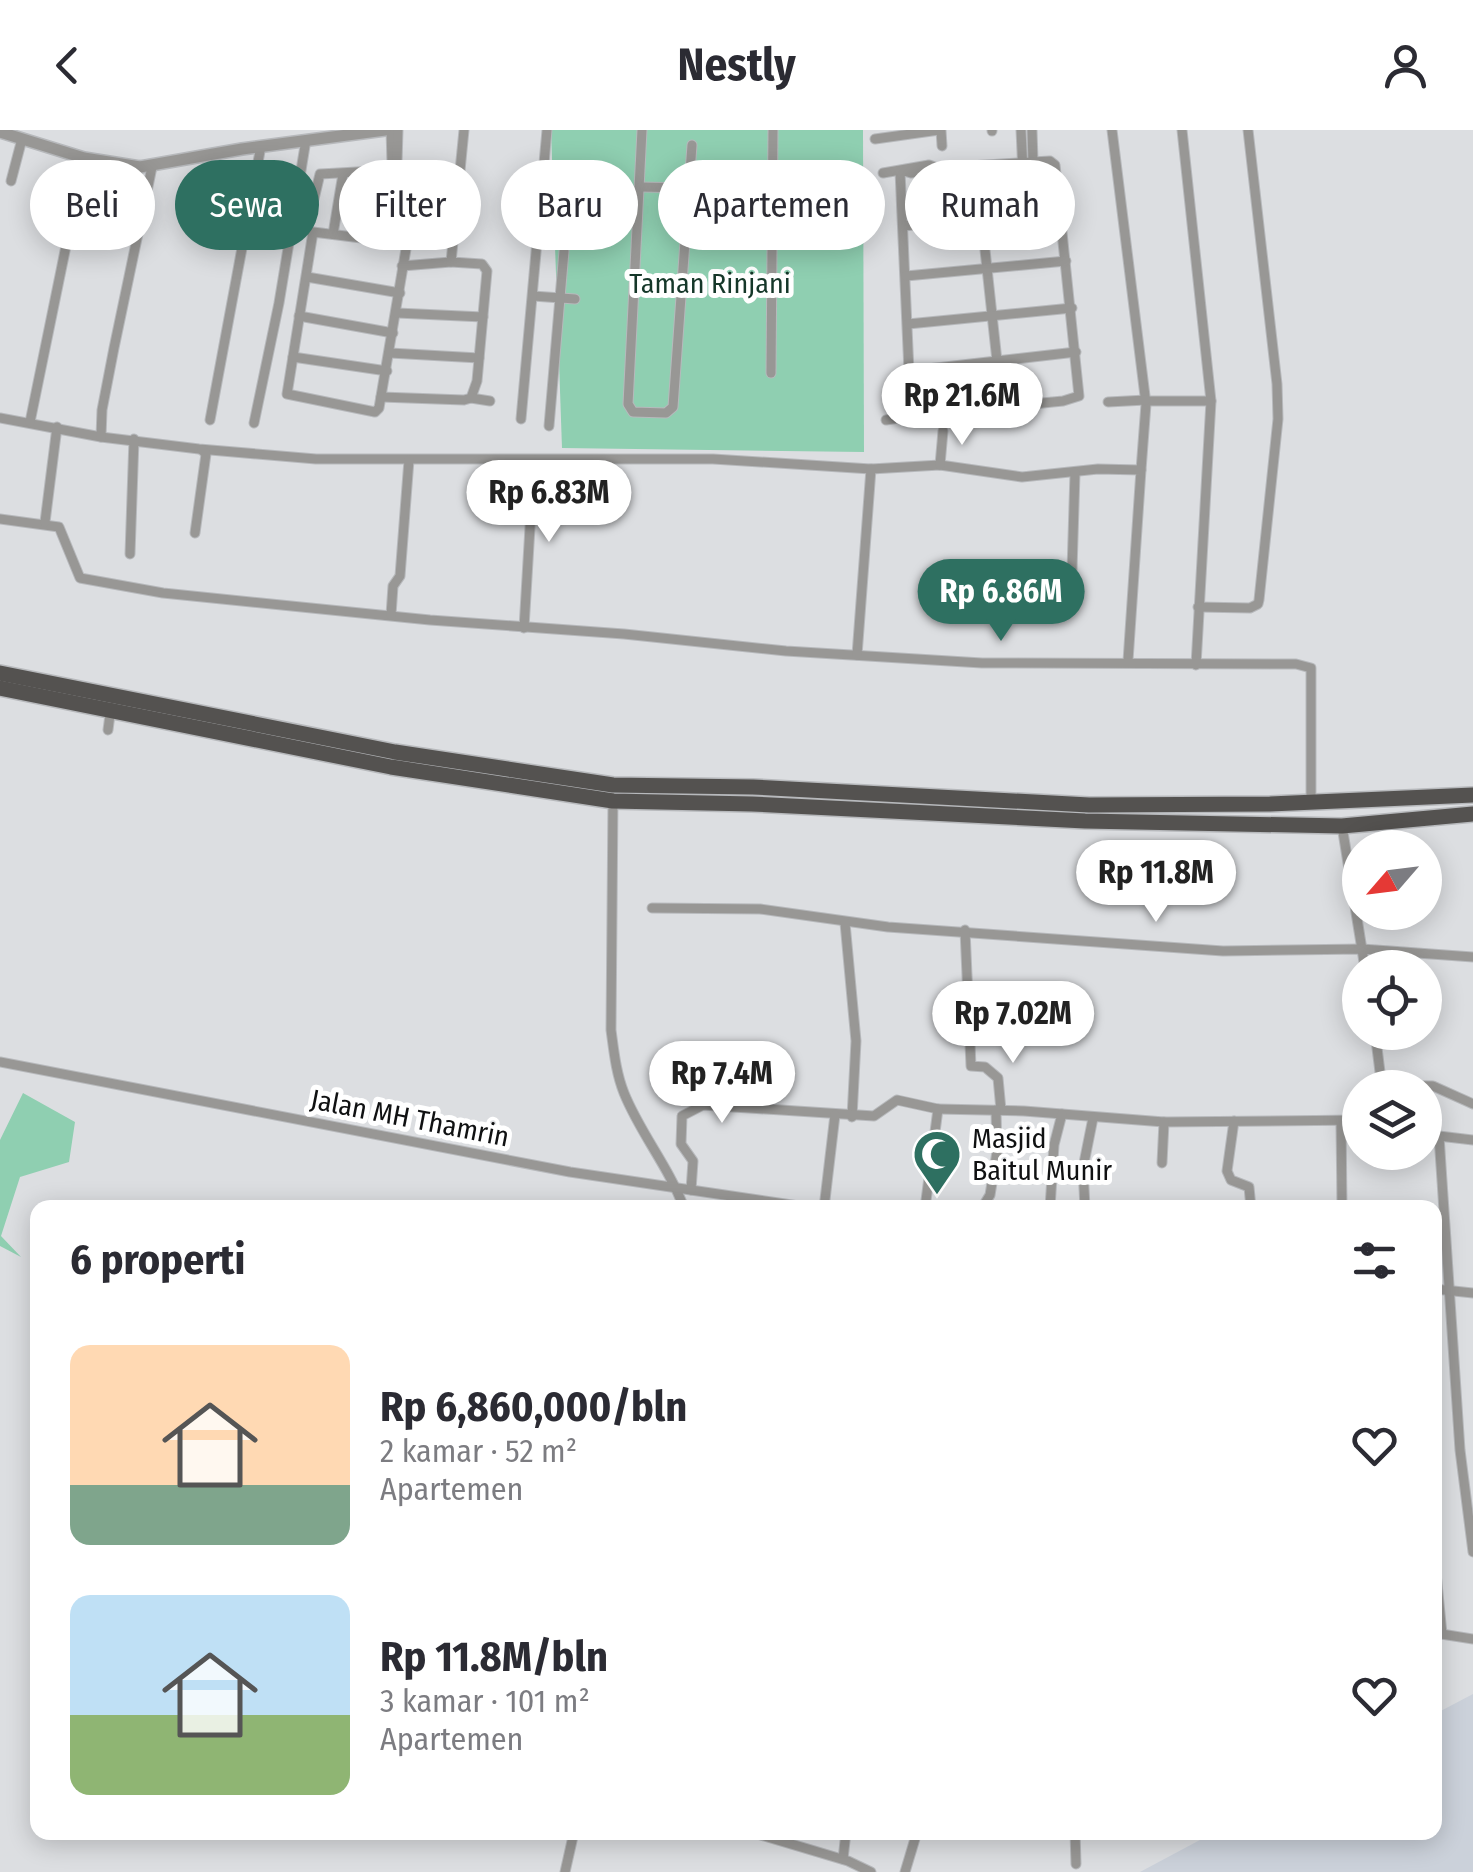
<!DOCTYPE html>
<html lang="id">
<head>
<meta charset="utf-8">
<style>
	:root { --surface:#fff; --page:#f7f7f7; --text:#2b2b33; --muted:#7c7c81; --accent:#2e7061 }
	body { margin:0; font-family:"Fira Sans Condensed",sans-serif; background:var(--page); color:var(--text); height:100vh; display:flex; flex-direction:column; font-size:38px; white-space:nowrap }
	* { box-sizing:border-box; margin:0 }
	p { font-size:32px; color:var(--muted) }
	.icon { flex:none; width:55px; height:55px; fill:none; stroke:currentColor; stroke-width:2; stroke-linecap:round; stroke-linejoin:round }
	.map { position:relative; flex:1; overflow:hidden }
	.details { position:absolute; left:30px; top:1070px; width:1412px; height:640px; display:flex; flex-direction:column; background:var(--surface); border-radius:20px; box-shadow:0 5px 25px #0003 }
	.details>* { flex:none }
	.top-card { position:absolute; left:30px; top:30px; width:1415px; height:90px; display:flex; gap:20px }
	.needle { width:65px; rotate:242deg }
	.fabs { position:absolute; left:1342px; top:700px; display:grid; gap:20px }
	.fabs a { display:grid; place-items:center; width:100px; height:100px; border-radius:50%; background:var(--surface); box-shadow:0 5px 25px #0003; font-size:50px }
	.price { position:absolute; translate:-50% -85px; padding:0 22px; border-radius:35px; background:#fff; color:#222; font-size:32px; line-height:65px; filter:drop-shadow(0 2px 5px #0008) }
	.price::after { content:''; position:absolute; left:50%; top:60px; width:30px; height:22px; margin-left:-15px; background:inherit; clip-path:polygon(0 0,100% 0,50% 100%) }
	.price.active { background:var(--accent); color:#fff }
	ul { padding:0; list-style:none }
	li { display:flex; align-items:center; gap:30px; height:250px; padding:0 40px }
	li span { display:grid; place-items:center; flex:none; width:280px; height:200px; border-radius:20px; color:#555 }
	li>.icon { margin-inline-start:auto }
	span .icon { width:120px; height:120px; fill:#fffc; stroke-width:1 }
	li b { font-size:42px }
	h2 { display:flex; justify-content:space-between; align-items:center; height:120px; padding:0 40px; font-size:42px }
	.pill { padding:0 35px; border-radius:45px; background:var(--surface); box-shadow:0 5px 25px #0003; font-size:35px; line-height:90px }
	.pill.active { background:var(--accent); color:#fff }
	header { display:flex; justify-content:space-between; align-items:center; height:130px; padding:0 40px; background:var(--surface); font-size:45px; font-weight:700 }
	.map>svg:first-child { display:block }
	.built { fill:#cbd1da }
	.green { fill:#8fcfb1 }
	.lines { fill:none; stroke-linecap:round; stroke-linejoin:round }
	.minor-casing { stroke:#b7b9bc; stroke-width:11 }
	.tertiary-casing { stroke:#b7b9bc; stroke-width:14 }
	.trunk-casing { stroke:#b7b9bc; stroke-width:18 }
	.minor { stroke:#989795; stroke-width:9 }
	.tertiary { stroke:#989795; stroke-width:11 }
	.trunk { stroke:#545250; stroke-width:15 }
	.labels { text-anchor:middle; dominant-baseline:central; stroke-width:10; stroke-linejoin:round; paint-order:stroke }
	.park-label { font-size:28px; fill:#153729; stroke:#fff }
	.street-label { font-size:28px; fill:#101112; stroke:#fff }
	.poi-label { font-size:28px; fill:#101112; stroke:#fff; text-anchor:start }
</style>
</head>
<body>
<header><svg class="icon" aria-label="back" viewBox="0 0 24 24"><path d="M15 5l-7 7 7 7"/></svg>Nestly<svg class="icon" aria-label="person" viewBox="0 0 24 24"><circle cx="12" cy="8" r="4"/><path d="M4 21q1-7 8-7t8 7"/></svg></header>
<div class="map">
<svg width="1473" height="1742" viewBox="0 0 1473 1742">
	<rect width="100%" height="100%" fill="#dcdee1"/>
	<!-- built -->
	<path class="built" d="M1473,1564V1742H1140L1213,1703L1435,1702V1584Z"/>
	<!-- green -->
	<g class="green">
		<path d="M551,0H863L864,322L562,318Z"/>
		<path d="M23,963L75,992L69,1032L20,1047L1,1106L21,1127L0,1116V1010Z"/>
	</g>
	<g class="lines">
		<!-- minor casing -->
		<g class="minor-casing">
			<g id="minor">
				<path d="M391,0L392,33"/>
				<path d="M642,0L628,274L633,282L666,283L673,277L692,15"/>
				<path d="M941,0L942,16"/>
				<path d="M1021,0L1025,85"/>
				<path d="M1032,0L1033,31"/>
				<path d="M1112,0L1146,274L1141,340"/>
				<path d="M1182,0L1211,271L1196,535"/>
				<path d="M992,1V0"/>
				<path d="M875,9L939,0"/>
				<path d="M976,37L1002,277"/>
				<path d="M900,41L911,286L1063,271L1079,266L1055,35L1050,31L937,38L911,43L904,41"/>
				<path d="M883,43L929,35L937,38"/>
				<path d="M11,51L22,9"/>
				<path d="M641,57L689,58"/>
				<path d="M314,69L320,44L394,40"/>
				<path d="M903,96L1061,82"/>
				<path d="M313,102L402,113L406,119L379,278L375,282L287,264Z"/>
				<path d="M333,104L343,44"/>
				<path d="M382,109L397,32L398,0"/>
				<path d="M402,136L451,132"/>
				<path d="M906,146L1066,131"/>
				<path d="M307,147L400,163"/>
				<path d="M533,166L575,169"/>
				<path d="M397,183L483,187"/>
				<path d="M299,186L393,203"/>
				<path d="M908,194L1072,178"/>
				<path d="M390,223L479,228"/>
				<path d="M293,227L387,241"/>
				<path d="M910,241L1076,222"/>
				<path d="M771,243L773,0"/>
				<path d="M381,267L464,270L471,268L477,251L487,141L482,134L451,132L464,0"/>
				<path d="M471,268L490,271"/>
				<path d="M1146,271H1211"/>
				<path d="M1108,272L1146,270"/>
				<path d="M0,288L101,307L199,319L316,329H713L871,339L940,335L1022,347L1098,339L1141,340L1128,531"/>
				<path d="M521,289L547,0"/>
				<path d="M210,290L261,16"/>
				<path d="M886,290L911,286"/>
				<path d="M30,292L84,28"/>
				<path d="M254,293L279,173L306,10"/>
				<path d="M549,296L564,121"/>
				<path d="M101,307L102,280L114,218L152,37"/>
				<path d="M940,335L943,301"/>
				<path d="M0,389L59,397L80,448L163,463L430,490L624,504L786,521L982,533L1296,534L1311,538V673"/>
				<path d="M45,392L57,297"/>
				<path d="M195,403L206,324L202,320"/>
				<path d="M130,424L134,309"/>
				<path d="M1071,473L1075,343"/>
				<path d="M1198,477L1250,478L1258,474L1259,470L1278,289L1277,254L1248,0"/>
				<path d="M391,485L393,456L400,446L409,330"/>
				<path d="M524,498L534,330"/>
				<path d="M857,525L871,339"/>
				<path d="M108,600L111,577"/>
				<path d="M613,668L611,900C614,922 616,943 624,963C640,1003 669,1037 684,1078"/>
				<path d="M1342,696L1365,838"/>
				<path d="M652,778L760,779L888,797L1223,821L1362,819L1473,827"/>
				<path d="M845,793L856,911L852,987"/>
				<path d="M965,800L971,936L985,937L998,948L1001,980"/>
				<path d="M1375,902L1382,958"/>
				<path d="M0,932L570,1042L812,1078"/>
				<path d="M702,953L703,975"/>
				<path d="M1382,955L1433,956L1473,974"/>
				<path d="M938,979L1024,981L1164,992L1360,990"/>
				<path d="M1234,991L1227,1041L1231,1050L1249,1057L1251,1078"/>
				<path d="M1341,991L1342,1078"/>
				<path d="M1425,998L1439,1006L1473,1010"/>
				<path d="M1439,1006L1460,1320L1473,1422"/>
				<path d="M1382,1032V1022"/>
				<path d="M1162,1033L1164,992"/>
				<path d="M691,1060L693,1031L681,1014L682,986L703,975L874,986L897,970L938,979L925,1078"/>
				<path d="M1173,1076V1078"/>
				<path d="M824,1078L835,985"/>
				<path d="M982,1078L990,1065L997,1022L996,980"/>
				<path d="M1050,1078L1054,1015L1062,984"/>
				<path d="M1085,1078L1083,1038L1093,988"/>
				<path d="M1435,1159L1473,1163"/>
				<path d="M1435,1433L1442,1504"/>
				<path d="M1435,1503L1473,1509"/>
				<path d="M751,1702L848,1731L871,1742"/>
				<path d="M1075,1702L1076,1734"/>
				<path d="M843,1729L846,1702"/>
				<path d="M565,1742L574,1702"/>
				<path d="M905,1742L917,1702"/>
			</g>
		</g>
		<!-- tertiary casing -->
		<g class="tertiary-casing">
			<path id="tertiary" d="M0,2L84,28L140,37L242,19L385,0"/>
		</g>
		<!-- trunk casing -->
		<g class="trunk-casing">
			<g id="trunk">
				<path d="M0,543L395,622L613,655L753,657L1089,675L1270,674L1473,665"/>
				<path d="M0,558L391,637L613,671L752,674L1085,691L1342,696L1473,684"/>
			</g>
		</g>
		<!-- minor -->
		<use href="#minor" class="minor"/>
		<!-- tertiary -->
		<use href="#tertiary" class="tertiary"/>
		<!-- trunk -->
		<use href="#trunk" class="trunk"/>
	</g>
	<!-- icons -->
	<defs>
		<g id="mosque-pin" transform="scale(2.5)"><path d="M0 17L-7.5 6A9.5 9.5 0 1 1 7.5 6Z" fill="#2e7061" stroke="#fff"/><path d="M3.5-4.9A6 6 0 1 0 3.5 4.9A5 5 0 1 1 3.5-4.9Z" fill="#fff"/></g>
	</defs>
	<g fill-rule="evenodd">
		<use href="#mosque-pin" x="937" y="1024"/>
	</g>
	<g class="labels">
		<!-- park labels -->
		<g class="park-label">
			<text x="710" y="153">Taman Rinjani</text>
		</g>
		<!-- street labels -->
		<g class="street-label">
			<text transform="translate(410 988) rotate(11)">Jalan MH Thamrin</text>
		</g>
		<!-- poi labels -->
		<g class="poi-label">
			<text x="972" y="1008">Masjid<tspan x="972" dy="32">Baitul Munir</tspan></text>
		</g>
	</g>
</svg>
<div class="fabs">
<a><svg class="needle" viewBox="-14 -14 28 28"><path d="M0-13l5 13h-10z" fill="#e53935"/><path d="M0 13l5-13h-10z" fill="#7c7c81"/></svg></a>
<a><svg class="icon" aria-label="locate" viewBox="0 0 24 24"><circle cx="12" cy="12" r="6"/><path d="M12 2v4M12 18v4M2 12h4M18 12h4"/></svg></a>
<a><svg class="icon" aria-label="layers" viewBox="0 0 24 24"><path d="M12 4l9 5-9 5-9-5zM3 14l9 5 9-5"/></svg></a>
</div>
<b class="price" style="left:962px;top:318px">Rp 21.6M</b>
<b class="price" style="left:549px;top:415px">Rp 6.83M</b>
<b class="price active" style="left:1001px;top:514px">Rp 6.86M</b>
<b class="price" style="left:1156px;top:795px">Rp 11.8M</b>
<b class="price" style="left:1013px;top:936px">Rp 7.02M</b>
<b class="price" style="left:722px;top:996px">Rp 7.4M</b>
<div class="top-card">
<a class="pill">Beli</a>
<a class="pill active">Sewa</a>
<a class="pill">Filter</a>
<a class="pill">Baru</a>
<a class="pill">Apartemen</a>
<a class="pill">Rumah</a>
</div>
<section class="details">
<h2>6 properti<svg class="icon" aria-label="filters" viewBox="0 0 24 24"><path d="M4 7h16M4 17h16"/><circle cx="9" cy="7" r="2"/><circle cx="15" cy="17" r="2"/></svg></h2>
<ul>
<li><span style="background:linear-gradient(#ffd9b3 70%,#7fa58c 0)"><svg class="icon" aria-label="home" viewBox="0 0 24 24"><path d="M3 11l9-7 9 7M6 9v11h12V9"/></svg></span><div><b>Rp 6,860,000/bln</b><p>2 kamar · 52 m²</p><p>Apartemen</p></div><svg class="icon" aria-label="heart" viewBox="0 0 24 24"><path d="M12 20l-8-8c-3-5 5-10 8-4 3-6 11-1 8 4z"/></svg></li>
<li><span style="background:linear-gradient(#bfe0f5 60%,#8fb573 0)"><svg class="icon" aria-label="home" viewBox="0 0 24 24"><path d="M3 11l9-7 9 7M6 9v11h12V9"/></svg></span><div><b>Rp 11.8M/bln</b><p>3 kamar · 101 m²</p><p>Apartemen</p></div><svg class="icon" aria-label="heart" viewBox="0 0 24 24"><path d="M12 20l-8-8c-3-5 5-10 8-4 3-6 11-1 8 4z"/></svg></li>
</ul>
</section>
</div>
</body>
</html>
